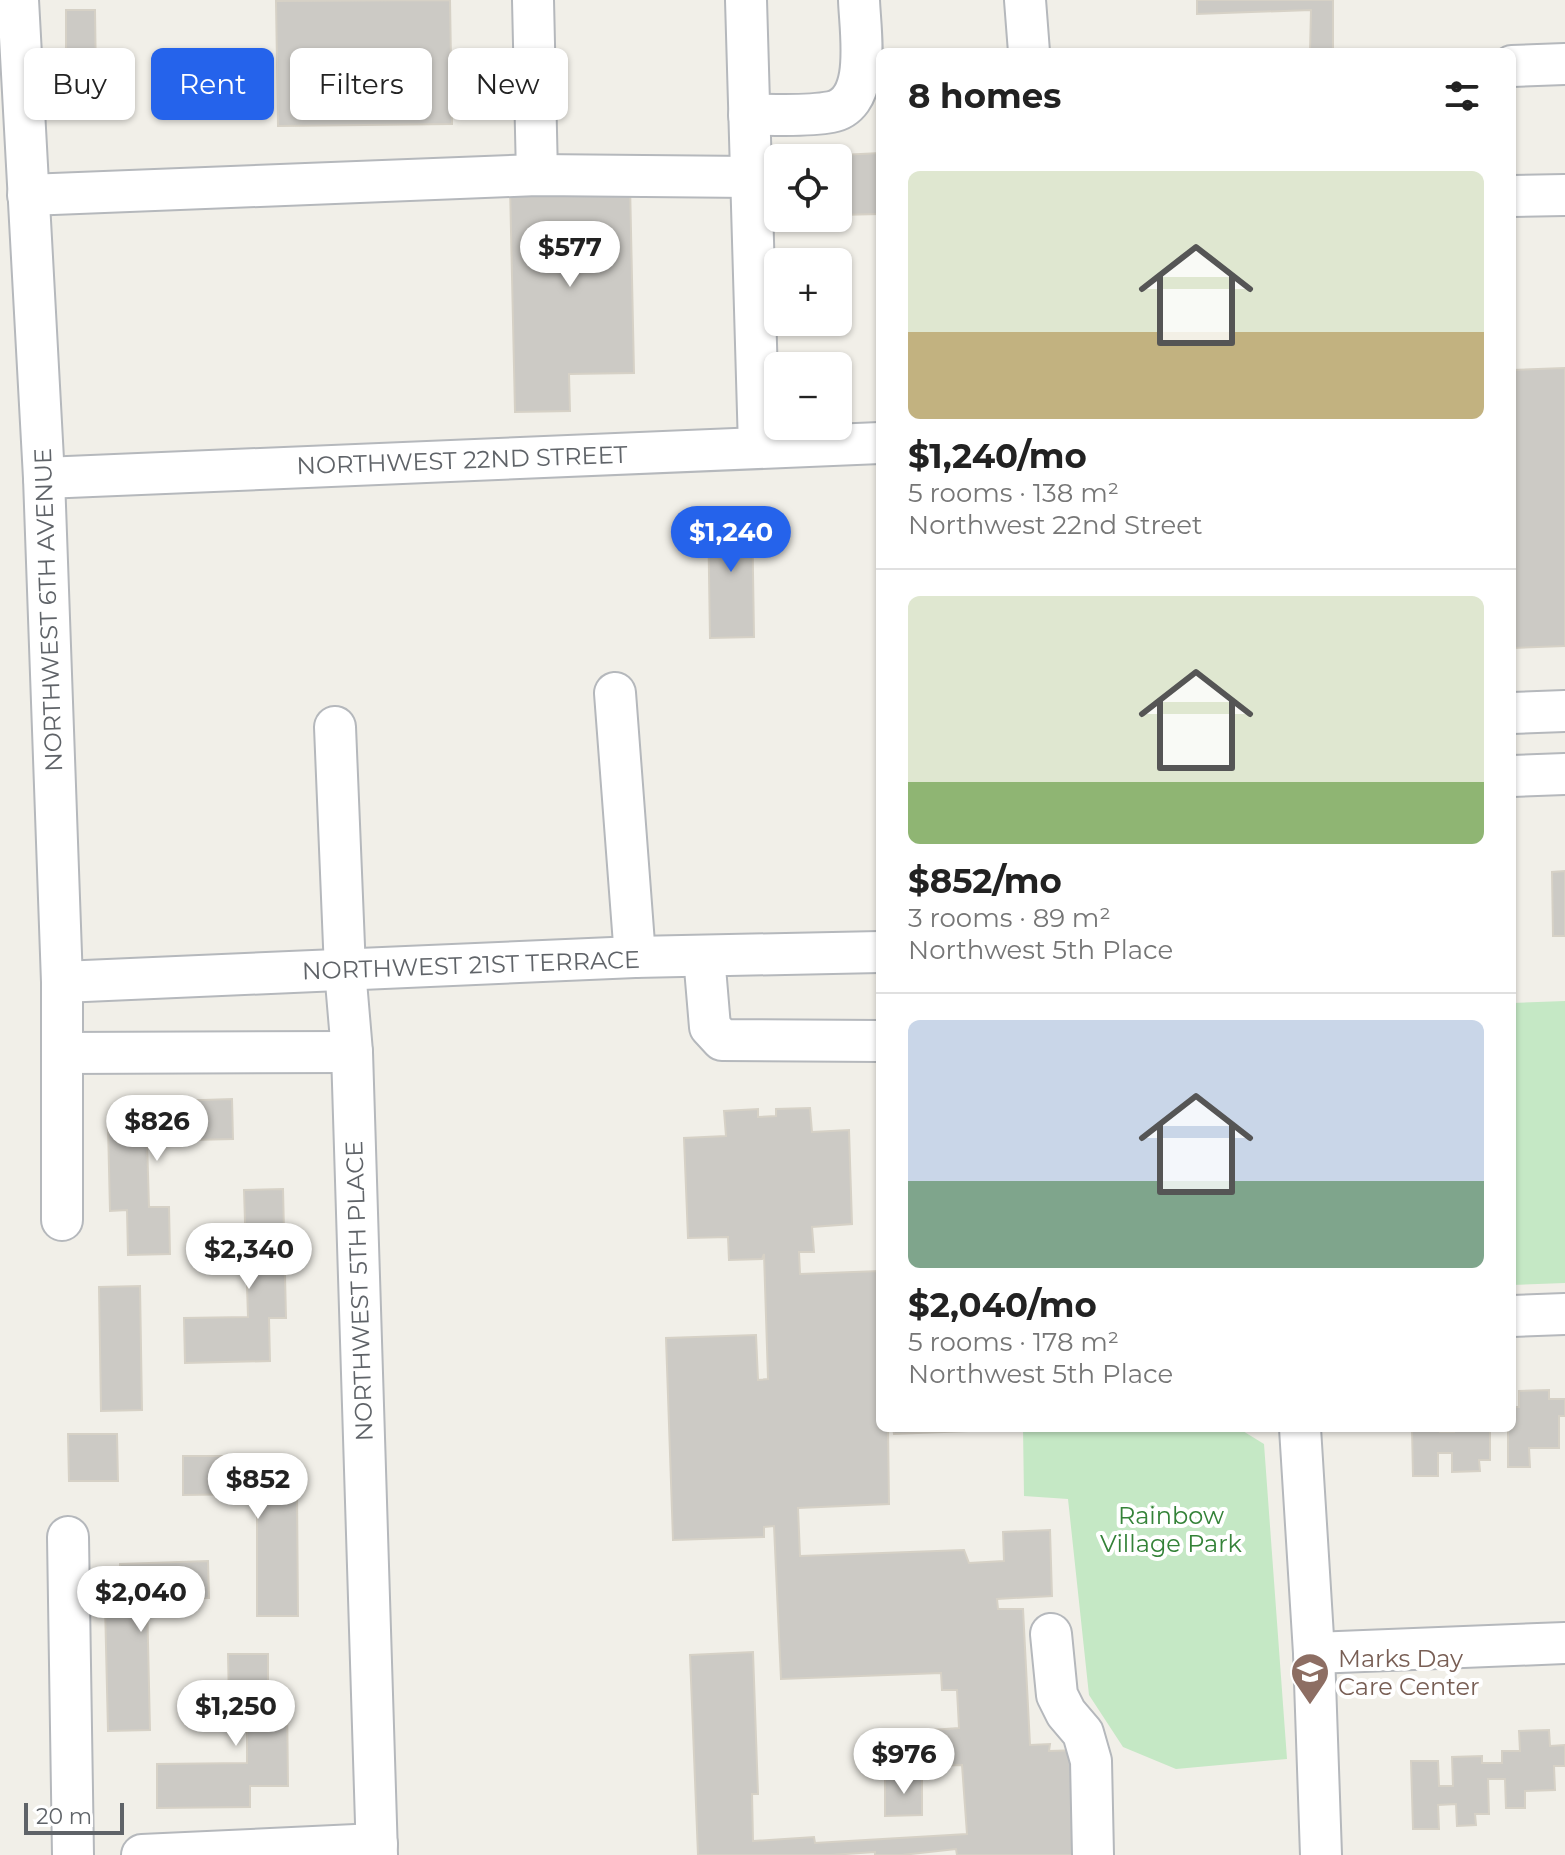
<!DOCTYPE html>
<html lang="en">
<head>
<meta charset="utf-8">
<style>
	:root { --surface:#fff; --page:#f6f6f6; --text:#222; --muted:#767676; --line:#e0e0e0; --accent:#2563eb }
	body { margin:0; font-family:Montserrat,sans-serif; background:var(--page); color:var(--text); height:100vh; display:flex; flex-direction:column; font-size:30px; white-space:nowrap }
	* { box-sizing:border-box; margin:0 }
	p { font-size:26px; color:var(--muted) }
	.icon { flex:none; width:44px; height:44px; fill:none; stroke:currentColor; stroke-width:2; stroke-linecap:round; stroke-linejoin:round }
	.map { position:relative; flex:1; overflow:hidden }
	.side { position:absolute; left:876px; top:48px; width:640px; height:1384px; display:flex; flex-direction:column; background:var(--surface); border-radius:12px; box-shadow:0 2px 6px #0004 }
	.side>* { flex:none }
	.top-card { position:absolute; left:24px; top:48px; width:732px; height:72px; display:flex; gap:16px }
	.buttons { position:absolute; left:764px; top:144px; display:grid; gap:16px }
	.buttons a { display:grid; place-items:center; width:88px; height:88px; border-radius:12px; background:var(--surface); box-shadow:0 2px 6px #0004; font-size:40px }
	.scale { position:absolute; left:24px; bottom:20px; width:100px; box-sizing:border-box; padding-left:8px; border:4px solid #5f6368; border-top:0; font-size:22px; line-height:28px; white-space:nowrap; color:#5f6368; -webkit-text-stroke:6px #fff; paint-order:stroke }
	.price { position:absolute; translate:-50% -68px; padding:0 18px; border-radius:28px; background:#fff; color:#222; font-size:26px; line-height:52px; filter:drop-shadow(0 2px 4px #0008) }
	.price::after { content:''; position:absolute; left:50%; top:48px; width:24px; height:18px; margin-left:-12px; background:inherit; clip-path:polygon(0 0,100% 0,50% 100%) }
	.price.active { background:var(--accent); color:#fff }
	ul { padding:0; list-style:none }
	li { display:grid; align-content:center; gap:16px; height:424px; padding:0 32px }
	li+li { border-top:2px solid var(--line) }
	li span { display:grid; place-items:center; height:248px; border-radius:12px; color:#555 }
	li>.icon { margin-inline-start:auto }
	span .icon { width:144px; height:144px; fill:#fffc; stroke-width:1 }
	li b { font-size:34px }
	h2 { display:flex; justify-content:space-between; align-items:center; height:96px; padding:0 32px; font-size:34px }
	.chip { padding:0 28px; border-radius:12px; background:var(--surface); box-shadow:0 2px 6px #0004; font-size:28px; line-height:72px }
	.chip.active { background:var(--accent); color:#fff }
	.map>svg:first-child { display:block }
	.green { fill:#c5e8c5 }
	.building { fill:#cccac5; stroke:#d6d1c6; stroke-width:2 }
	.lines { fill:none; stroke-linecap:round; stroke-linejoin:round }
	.minor-casing { stroke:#b5b8bc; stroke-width:44 }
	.minor { stroke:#fff; stroke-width:40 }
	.labels { text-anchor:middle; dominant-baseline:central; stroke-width:8; stroke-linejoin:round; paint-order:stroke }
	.street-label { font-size:24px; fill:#5f6368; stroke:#fff }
	.park-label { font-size:24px; fill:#348238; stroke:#fff }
	.education-label { font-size:24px; fill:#785e54; stroke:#fff; text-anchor:start }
</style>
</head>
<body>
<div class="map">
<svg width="1565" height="1855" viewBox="0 0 1565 1855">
	<rect width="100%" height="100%" fill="#f1efe8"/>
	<!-- green -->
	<g class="green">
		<path d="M1565,1001V1283L1512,1285V1003Z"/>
		<path d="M1023,1428H1238L1264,1444L1287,1759L1176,1769L1123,1747L1089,1695L1068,1499L1024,1496Z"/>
	</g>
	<!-- building -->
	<g class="building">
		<path d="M450,0L452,124L278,126L276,1Z"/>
		<path d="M1197,0H1333V52H1310L1311,10L1197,14Z"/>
		<path d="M66,10H95L96,82L66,83Z"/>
		<path d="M880,153V214L838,215V158H779Z"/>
		<path d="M630,184L634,373L569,374L570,411L515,412L510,186Z"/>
		<path d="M1565,368V646L1512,648V370Z"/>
		<path d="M752,510L754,637L710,638L708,511Z"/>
		<path d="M1565,871V936H1553L1552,872Z"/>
		<path d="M232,1099L233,1139L147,1141L149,1207H169L170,1254L128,1255L127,1210L110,1211L108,1126L143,1125V1102Z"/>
		<path d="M810,1108L812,1132L849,1130L852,1224L812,1227L814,1252H799L800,1274L880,1271V1428H888L889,1504L798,1508L800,1556L964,1550L969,1563L1004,1561L1003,1532L1050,1530L1052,1596L997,1599L998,1609H1023L1030,1745L1050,1744L1049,1751L1080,1750L1076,1855H957L956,1849L902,1855H875V1852L831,1855H698L690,1655L753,1652L758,1794H752L753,1841L814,1837L815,1843L967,1834L962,1765L934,1766L932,1730L959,1728L957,1690H942L941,1673L781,1679L774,1526L764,1527V1537L673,1540L666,1338L756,1335L758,1380L768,1379L764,1254L762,1259L729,1260L728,1237L688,1238L684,1138L726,1136L724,1111L758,1109V1117L776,1116V1109Z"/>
		<path d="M283,1189L286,1318H269L270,1361L185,1363L184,1318L248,1317L244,1190Z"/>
		<path d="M140,1286L142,1410L101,1411L99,1287Z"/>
		<path d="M1549,1390V1399H1565V1416H1559V1448H1529L1530,1467H1508V1430H1490V1460H1479L1480,1471L1452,1472V1453H1438V1476H1413L1412,1428H1440V1432H1454L1453,1428H1512V1407H1519V1391Z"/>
		<path d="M893,1428H968V1431L894,1434Z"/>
		<path d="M68,1434H117L118,1481H69Z"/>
		<path d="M183,1456H278V1491H297L298,1616H257V1494L183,1495Z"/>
		<path d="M208,1561L209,1598L147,1599L150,1730L108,1731L105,1604H121L120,1564Z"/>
		<path d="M228,1654H268V1697H287L288,1786H250V1807L157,1808V1764L247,1763V1700H229Z"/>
		<path d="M1549,1730L1550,1746L1565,1745V1766H1554L1555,1790L1525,1791V1808H1506L1505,1779H1488L1489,1814H1475L1476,1825L1457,1826L1456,1804L1438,1805L1439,1829H1413L1411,1761H1438L1439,1786H1453L1452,1757L1482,1756V1763H1502V1751H1520L1519,1731Z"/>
		<path d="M922,1775V1815L885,1816V1776Z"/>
	</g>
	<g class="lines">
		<!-- minor casing -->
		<g class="minor-casing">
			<g id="minor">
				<path d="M18,0L44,478L62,982V1220"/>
				<path d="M533,0L537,175"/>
				<path d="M746,0L759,447"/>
				<path d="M1025,0L1029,52"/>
				<path d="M1512,66L1565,64"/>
				<path d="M749,115C776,114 805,117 831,112C873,104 860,32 859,0"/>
				<path d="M28,195L537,175L751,177"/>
				<path d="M1512,196L1565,195"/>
				<path d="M44,478L880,443"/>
				<path d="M615,693L635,957"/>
				<path d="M1512,713L1565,711"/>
				<path d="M335,727L345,970L352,1052L377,1855"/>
				<path d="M1512,776L1565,774"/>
				<path d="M704,956L710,1027L722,1040L880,1041"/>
				<path d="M62,982L635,957L880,952"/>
				<path d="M62,1053L352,1052"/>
				<path d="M1512,1316L1565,1314"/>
				<path d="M1300,1428L1314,1653L1321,1855"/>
				<path d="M68,1537L73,1855"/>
				<path d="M1051,1634L1057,1695L1066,1713L1083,1733L1091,1761L1093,1855"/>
				<path d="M1314,1653L1565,1643"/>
				<path d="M142,1855L377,1844"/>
			</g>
		</g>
		<!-- minor -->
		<use href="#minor" class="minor"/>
	</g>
	<!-- icons -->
	<defs>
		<g id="school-pin" transform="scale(2)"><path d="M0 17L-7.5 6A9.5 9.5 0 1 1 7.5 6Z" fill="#8d6e63" stroke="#fff"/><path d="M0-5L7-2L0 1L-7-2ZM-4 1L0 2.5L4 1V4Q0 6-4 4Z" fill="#fff"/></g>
	</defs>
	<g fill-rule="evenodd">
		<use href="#school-pin" x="1310" y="1672"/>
	</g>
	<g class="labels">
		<!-- street labels -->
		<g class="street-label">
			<text transform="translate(462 460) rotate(-2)">NORTHWEST 22ND STREET</text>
			<text transform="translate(48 610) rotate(-92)">NORTHWEST 6TH AVENUE</text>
			<text transform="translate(471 965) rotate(-2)">NORTHWEST 21ST TERRACE</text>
			<text transform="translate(359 1291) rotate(-92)">NORTHWEST 5TH PLACE</text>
		</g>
		<!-- park labels -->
		<g class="park-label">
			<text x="1171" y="1515">Rainbow<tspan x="1171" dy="28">Village Park</tspan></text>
		</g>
		<!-- education labels -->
		<g class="education-label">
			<text x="1338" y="1658">Marks Day<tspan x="1338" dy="28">Care Center</tspan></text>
		</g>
	</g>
</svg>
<div class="buttons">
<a><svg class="icon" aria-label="locate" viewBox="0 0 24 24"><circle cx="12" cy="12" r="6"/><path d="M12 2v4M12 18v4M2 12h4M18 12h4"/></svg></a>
<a>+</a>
<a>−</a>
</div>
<div class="scale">20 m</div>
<b class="price" style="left:570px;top:289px">$577</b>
<b class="price active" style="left:731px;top:574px">$1,240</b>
<b class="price" style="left:157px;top:1163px">$826</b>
<b class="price" style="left:249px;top:1291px">$2,340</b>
<b class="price" style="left:258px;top:1521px">$852</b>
<b class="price" style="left:141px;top:1634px">$2,040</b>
<b class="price" style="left:236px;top:1748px">$1,250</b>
<b class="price" style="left:904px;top:1796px">$976</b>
<div class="top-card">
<a class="chip">Buy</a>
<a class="chip active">Rent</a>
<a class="chip">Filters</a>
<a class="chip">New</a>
</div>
<section class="side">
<h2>8 homes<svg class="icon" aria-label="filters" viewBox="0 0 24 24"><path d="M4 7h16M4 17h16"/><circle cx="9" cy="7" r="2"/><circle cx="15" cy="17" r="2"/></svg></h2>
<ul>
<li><span style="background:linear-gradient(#dfe7d0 65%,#c2b280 0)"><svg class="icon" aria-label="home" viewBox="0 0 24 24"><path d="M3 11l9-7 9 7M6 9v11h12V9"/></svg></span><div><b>$1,240/mo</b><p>5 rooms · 138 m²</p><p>Northwest 22nd Street</p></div></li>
<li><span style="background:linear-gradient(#dfe7d0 75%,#8fb573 0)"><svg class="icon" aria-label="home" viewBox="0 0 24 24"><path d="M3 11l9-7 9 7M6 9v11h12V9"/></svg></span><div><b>$852/mo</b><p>3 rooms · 89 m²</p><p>Northwest 5th Place</p></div></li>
<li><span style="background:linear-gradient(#c9d6e8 65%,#7fa58c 0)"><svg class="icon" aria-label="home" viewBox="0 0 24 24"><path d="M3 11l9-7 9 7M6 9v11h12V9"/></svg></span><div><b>$2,040/mo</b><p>5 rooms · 178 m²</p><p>Northwest 5th Place</p></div></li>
</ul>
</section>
</div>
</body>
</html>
